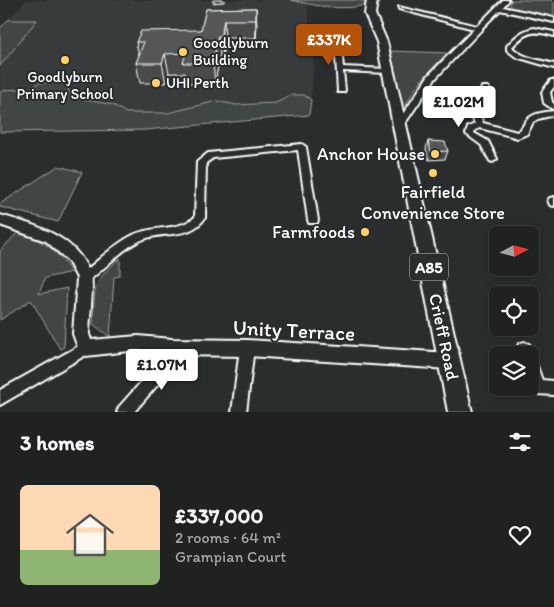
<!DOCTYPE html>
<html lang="en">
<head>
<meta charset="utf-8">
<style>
	:root { --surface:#202222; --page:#2d2f2f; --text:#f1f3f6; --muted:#a2a4a5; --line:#3d3f40; --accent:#b45309 }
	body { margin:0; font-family:Itim,sans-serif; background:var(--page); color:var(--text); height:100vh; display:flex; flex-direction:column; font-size:19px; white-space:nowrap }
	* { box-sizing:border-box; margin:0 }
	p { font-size:16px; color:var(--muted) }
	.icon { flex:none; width:28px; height:28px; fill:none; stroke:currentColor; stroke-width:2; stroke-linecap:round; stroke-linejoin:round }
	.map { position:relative; height:412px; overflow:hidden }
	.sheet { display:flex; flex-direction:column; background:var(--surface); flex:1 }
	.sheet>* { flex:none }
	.needle { width:32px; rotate:83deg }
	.tools { position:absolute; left:489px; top:226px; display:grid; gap:10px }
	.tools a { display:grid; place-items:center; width:50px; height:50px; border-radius:8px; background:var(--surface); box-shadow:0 2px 8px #0003,0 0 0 1px var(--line); font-size:25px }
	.price { position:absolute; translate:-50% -42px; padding:0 11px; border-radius:5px; background:#fff; color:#222; font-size:16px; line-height:32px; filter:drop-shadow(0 1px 2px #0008) }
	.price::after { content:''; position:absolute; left:50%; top:30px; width:15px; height:11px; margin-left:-8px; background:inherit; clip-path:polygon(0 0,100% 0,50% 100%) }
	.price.on { background:var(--accent); color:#fff }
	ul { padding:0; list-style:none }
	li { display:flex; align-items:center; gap:15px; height:125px; padding:0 20px }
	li+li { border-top:1px solid var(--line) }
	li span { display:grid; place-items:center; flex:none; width:140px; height:100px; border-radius:8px; color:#555 }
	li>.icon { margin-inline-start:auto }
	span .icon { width:60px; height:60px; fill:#fffc; stroke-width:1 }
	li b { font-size:21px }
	h2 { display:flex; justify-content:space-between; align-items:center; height:60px; padding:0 20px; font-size:21px }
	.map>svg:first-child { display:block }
	.built { fill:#373a3b }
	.green { fill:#414445; stroke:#a0a2a2 }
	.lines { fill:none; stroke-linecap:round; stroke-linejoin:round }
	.minor-casing { stroke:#fff; stroke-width:4 }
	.tertiary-casing { stroke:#fff; stroke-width:4 }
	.primary-casing { stroke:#fff; stroke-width:4 }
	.minor { fill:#2a2d2e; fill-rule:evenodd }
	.tertiary { fill:#2a2d2e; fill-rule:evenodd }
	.primary { fill:#2a2d2e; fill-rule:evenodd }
	.wall { fill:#494b4c; stroke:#fff }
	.shaded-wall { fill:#3c3d3e; stroke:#fff }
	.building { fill:#555758; stroke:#fff }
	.poi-dot { fill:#ffd166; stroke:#2a2d2e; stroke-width:2 }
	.labels { text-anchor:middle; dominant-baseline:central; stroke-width:4; stroke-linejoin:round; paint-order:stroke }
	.far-poi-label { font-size:15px; fill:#fff; stroke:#2a2d2e; text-anchor:start }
	.shield { fill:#2a2d2e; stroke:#bfc0c0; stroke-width:1 }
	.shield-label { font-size:16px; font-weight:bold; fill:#fff }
	.poi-label { font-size:18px; fill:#fff; stroke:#2a2d2e; text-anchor:end }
	.street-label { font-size:18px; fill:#fff; stroke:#2a2d2e }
	.near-street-label { font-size:21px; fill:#fff; stroke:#2a2d2e }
</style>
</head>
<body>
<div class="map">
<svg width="554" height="412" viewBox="0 0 554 412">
	<rect width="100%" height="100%" fill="#2a2d2e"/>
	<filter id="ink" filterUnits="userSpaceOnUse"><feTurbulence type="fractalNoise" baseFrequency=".02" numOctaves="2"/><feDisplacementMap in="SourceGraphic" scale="10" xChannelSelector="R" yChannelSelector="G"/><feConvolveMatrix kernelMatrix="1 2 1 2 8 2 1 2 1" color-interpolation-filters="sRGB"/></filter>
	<g filter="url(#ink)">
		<!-- built -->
		<path class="built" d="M26,0H314L307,3L314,65L309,115L145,130L0,132V28Z"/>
		<!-- green -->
		<g class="green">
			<path d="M291,0H357L363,1L366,5C340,11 316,6 291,0Z"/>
			<path d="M512,0H551L554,3V18L512,8L510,4Z"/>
			<path d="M8,20H37L0,66V28Z"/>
			<path d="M389,51L447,53C430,71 412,87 404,111L402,112Z"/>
			<path d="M66,82L71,97L113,105L126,113H168L217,101L236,105L276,103L292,95H304L311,100L309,115L145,130L0,132V93L5,90L32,88L38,83Z"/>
			<path d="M58,166L82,172L58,222L0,207V204Z"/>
			<path d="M18,232C44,241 56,249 71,272L45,278L39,294L67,288L64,347L60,349L31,300L0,320V251Z"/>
			<path d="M120,258V276L114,277L110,337L93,324C95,286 91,284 120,258Z"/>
		</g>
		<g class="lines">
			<!-- minor casing -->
			<g class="minor-casing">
				<g id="minor">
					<path d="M503,0H509L503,7L554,18V22L500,10L482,28V30L480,31L434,80L408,119L403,124H397L396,122L406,110L428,76L474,29L399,9V7L477,26Z"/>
					<path d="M534,28L554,32V36C533,30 527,31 512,47C521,58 541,60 554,64V68L516,57L507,50V46C515,37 522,30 534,28Z"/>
					<path d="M335,39L340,40L343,67L388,69L392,71L388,73L343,71L345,90L344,92H338Z"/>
					<path d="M551,80H554V87L550,92L552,102L554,104V110L544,103L542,92Z"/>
					<path d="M482,87H488L489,89L480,116L483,123L517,132C523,129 523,124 527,120C533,113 545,112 554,111V115L538,119L533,122L527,134L518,138L480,128L475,130L474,133L488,141L497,159L493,162L490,161L481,145L466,134L468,127L475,124L472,116Z"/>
					<path d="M302,144L306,147L318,220L317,223H309L308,220L298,150L213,158L206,163L205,218C191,239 165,231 144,239C123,247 106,268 88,281L84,283L80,281L78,278L80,275C97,262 113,245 133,235C153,225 178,232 195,217L197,162L208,153Z"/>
					<path d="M554,197V206L550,205L548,200L550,198Z"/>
					<path d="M172,341L177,343L179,347L160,382L134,412H117L119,407L150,372L167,343Z"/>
					<path d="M86,342L91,344L93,348L91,352L0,405V390Z"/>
					<path d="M247,342L252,344L254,348L246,412H232L240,348L242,344Z"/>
					<path d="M524,342L529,344L533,355L530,360L535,361L542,380L554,381V395L537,394L532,392L530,387V355H519L517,348L519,344Z"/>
				</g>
			</g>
			<!-- tertiary casing -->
			<g class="tertiary-casing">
				<path id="tertiary" d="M0,215C37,226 77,235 91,277C94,287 89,321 89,334L91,340L138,336L172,339L247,340L449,353L455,355L457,361L455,367L449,369L247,356L172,355L138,350L86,356L80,353L73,334L77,278L68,261L46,241L0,225Z"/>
			</g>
			<!-- primary casing -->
			<g class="primary-casing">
				<path id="primary" d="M367,0H377L375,14L387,42L472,412H448L377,42L365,14Z"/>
			</g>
			<!-- minor -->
			<use href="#minor" class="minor"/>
			<!-- tertiary -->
			<use href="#tertiary" class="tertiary"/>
			<!-- primary -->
			<use href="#primary" class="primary"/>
		</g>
		<!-- wall -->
		<g class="wall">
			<path d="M213,0H224V2L213,3Z"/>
			<path d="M256,8V38H225L223,55H220L215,83H186L185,73H169L166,83H140L136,63L139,56L136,42L201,30L206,9Z"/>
			<path d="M428,141L448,151L445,159L429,160L426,149Z"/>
		</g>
		<!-- shaded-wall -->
		<g class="shaded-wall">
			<path d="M256,8L257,26L256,38Z"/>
			<path d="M224,20L225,38L223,55L221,36Z"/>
			<path d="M218,36L220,55L215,83L213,63Z"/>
			<path d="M165,54L169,73L166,83L162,63Z"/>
		</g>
		<!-- building -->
		<g class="building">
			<path d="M256,8V20H224L221,36H218L213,63H183L186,53L165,54L162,63H136L144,42H136L141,31L201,30L206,9Z"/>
			<path d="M428,141L445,142L448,151L431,152Z"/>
		</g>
	</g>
	<!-- markers -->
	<g class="poi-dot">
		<circle cx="183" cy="52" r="5"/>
		<circle cx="65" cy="60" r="5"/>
		<circle cx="156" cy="83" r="5"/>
		<circle cx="435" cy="154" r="5"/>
		<circle cx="433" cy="173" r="5"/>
		<circle cx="365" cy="232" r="5"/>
	</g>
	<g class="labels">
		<!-- far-poi labels -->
		<g class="far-poi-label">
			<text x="193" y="43">Goodlyburn<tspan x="193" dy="17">Building</tspan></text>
			<text x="65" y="77" text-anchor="middle">Goodlyburn<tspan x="65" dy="17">Primary School</tspan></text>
			<text x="166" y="83">UHI Perth</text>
		</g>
		<!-- shield labels -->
		<rect class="shield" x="410" y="253.5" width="38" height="27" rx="4"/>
		<g class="shield-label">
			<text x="429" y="267">A85</text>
		</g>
		<!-- poi labels -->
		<g class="poi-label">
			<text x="425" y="154">Anchor House</text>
			<text x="433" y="192" text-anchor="middle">Fairfield<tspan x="433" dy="21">Convenience Store</tspan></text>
			<text x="355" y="232">Farmfoods</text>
		</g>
		<!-- street labels -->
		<g class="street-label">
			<text transform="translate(444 337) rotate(78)">Crieff Road</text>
		</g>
		<!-- near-street labels -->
		<g class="near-street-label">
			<text transform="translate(294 330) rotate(3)">Unity Terrace</text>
		</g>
	</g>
</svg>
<div class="tools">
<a><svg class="needle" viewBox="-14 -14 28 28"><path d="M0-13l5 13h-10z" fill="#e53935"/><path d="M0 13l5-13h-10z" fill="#a2a4a5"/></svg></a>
<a><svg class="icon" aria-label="locate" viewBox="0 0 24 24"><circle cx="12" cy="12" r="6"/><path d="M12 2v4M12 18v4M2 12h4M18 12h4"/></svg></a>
<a><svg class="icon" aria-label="layers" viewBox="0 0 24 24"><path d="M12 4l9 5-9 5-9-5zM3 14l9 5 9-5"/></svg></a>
</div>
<b class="price on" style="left:329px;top:66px">£337K</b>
<b class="price" style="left:459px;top:128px">£1.02M</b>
<b class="price" style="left:162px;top:391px">£1.07M</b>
</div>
<section class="sheet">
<h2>3 homes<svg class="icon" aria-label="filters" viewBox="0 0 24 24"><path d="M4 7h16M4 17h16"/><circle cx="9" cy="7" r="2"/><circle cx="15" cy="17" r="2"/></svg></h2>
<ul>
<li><span style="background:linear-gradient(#ffd9b3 65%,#8fb573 0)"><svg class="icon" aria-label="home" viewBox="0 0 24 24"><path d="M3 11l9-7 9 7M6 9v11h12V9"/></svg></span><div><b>£337,000</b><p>2 rooms · 64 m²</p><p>Grampian Court</p></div><svg class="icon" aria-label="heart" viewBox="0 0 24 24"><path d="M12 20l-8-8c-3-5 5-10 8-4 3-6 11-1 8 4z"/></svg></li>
</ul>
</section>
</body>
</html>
